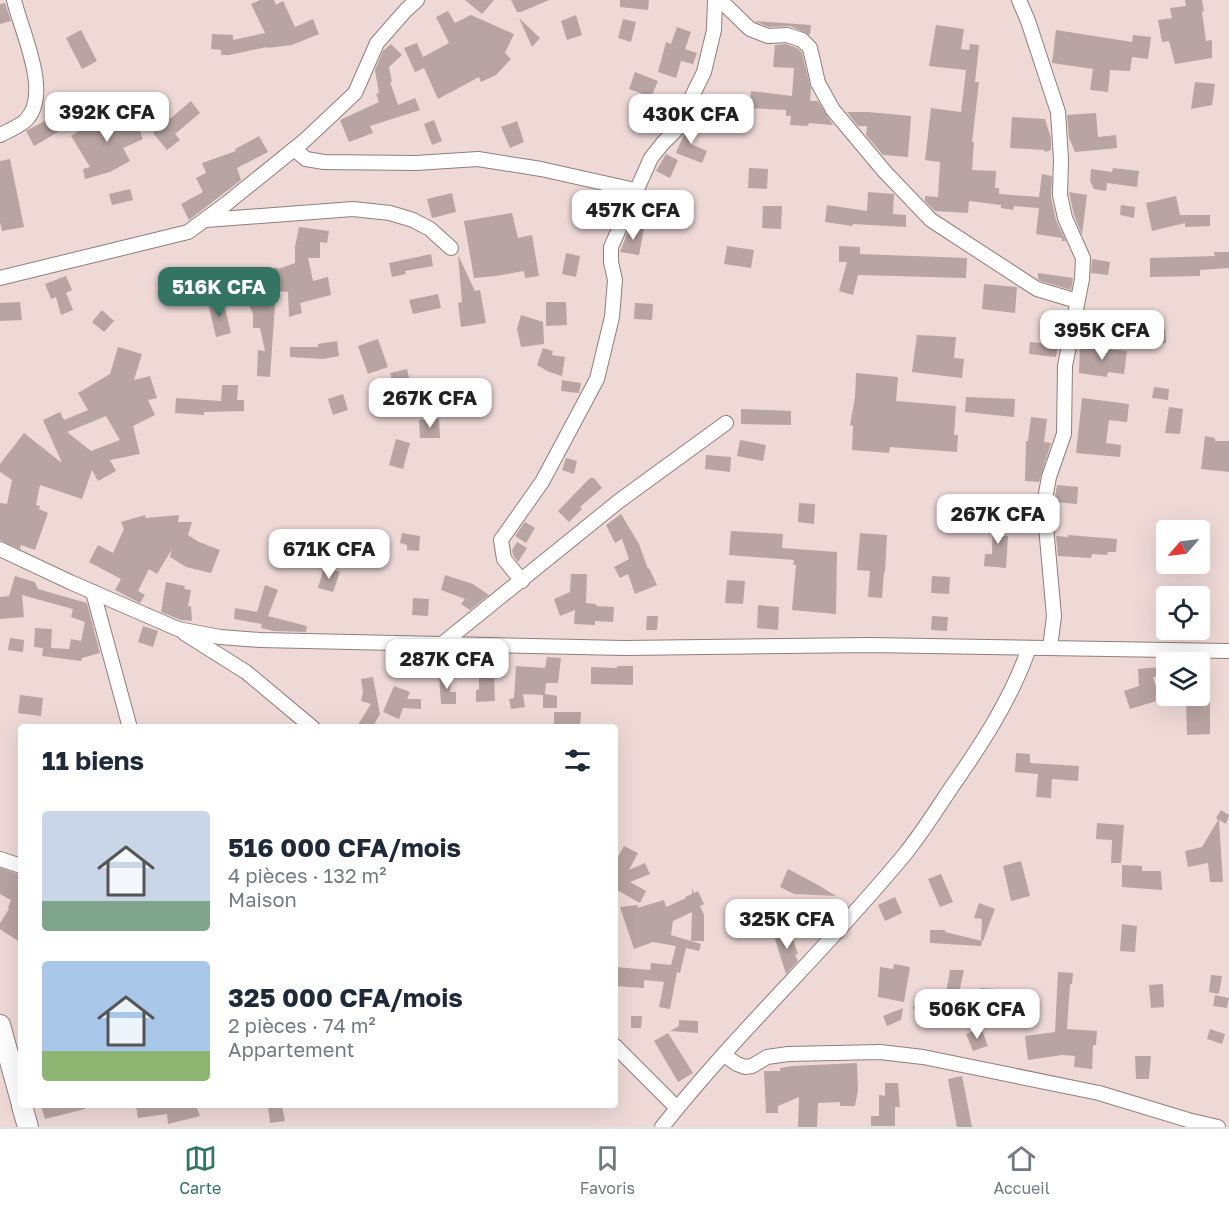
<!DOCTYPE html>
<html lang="fr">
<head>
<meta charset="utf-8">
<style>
	:root { --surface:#fff; --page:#f6f6f7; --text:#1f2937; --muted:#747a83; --line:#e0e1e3; --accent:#337463 }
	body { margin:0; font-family:"Golos Text",sans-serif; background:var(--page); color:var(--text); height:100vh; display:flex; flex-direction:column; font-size:22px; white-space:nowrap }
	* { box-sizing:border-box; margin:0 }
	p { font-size:20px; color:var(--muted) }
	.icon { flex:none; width:33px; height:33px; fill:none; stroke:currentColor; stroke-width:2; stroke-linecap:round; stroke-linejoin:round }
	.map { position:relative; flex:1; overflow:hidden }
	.drawer { position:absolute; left:18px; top:724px; width:600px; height:384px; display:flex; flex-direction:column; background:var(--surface); border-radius:6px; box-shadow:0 6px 24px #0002 }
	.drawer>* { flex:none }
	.needle { width:39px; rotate:242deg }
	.fabs { position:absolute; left:1156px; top:520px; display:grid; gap:12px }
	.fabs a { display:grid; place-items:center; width:54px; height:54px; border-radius:6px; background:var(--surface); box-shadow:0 6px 24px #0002; font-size:30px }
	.price { position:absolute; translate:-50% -51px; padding:0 14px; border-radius:12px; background:#fff; color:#222; font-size:20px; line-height:39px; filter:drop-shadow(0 2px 3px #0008) }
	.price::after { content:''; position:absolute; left:50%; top:36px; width:18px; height:14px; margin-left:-9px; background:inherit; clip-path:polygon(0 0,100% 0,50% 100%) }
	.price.selected { background:var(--accent); color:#fff }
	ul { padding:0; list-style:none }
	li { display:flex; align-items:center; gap:18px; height:150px; padding:0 24px }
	li span { display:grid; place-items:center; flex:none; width:168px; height:120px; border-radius:6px; color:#555 }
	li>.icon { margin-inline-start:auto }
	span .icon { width:72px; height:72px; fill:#fffc; stroke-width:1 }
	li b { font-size:26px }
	h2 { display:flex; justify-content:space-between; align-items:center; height:72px; padding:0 24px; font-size:26px }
	.tabs { display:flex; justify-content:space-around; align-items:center; height:84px; border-top:2px solid var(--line); background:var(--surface); font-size:16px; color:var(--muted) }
	.tabs a { display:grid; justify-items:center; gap:3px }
	.tabs .selected { color:var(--accent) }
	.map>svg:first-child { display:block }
	.building { fill:#b8a4a2; fill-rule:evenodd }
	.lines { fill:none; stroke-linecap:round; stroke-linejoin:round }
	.street-casing { stroke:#907e7c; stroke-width:16 }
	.secondary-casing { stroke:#907e7c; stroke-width:22 }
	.street { stroke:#fff; stroke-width:14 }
	.secondary { stroke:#fff; stroke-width:20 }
</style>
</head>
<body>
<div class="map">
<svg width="1229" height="1127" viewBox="0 0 1229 1127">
	<rect width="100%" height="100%" fill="#eed9d7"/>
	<!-- building -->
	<g class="building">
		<path d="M260,0H274L276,5L283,1L295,27L313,19L319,34L292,45L267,48V47L229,55H221V50L211,49L212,34L233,35V40L265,33L251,4Z"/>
		<path d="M465,0H494L482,14Z"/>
		<path d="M511,0H549L521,12H517Z"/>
		<path d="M620,0H649L648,10L620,7Z"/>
		<path d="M1185,0H1202L1204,11L1202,12L1206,41L1212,40V58L1175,64L1169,41L1162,42L1158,20L1172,18L1170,8L1186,6Z"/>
		<path d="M5,3L11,21L0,24V4Z"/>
		<path d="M448,11L455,23L471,15L514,34L505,53L511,59L496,75L481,82L479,77L438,99L424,68L415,72L404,48L417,43L423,57L449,43L436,17Z"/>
		<path d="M576,15L582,35L567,40L561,21Z"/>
		<path d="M519,18L540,38L532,47Z"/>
		<path d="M623,19L636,22L631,42L618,38Z"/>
		<path d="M754,21L811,25L810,35L790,26L769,27Z"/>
		<path d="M936,25L964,29L961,49L969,50L970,44L979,45L975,82H979L972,142H974L972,170L996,171L995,188H999V194L1039,197L1042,174L1052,176L1051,197L1056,220L1066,241H1062V238L1036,234L1039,208L1014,206L1013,210L1001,208V205L969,201L968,213L935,211L925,201V196L938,197L940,162L925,160L931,108L961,112L966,70L929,66Z"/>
		<path d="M677,27L691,32L685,49L697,53L693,64L681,61L676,78L658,72L666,42L671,44Z"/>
		<path d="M81,30L97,61L82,69L66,38Z"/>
		<path d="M1056,30L1132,42L1133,35L1151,37L1148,59L1132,57L1130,71L1110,70L1108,92L1090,90L1093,69L1052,63Z"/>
		<path d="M391,44L402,55L389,67L392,82H390L398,105L415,98L420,110L370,126L373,133L349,142L340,120L379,102L376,94L379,93L375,70L383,51Z"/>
		<path d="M786,44L797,48L802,53L811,89L810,101H818L833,125L809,123L808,126L790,125L791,116H786V110L750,108L751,91L792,96L794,68L773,67L775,45Z"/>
		<path d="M635,72L658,81L651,97L629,89Z"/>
		<path d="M1195,82L1215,84L1212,105L1191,109Z"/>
		<path d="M661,95L677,101L673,112L657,105Z"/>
		<path d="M191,101L200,113L175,134L180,140L167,150L153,133Z"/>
		<path d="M120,106L135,129L138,127L143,139L123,148L130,161L110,172L85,179L83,169L90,167L71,136Z"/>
		<path d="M847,112H868L911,116L908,157L883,155L866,135L867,126H858Z"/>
		<path d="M1096,113L1098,137L1116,135L1117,148L1075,152L1069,138L1067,115Z"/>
		<path d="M1012,117L1045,119L1051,138V150L1045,152L1044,150L1010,148Z"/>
		<path d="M50,118L58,132L34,146L26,131Z"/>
		<path d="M434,120L442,141L432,145L424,124Z"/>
		<path d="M690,120L698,123L691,144L707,151L702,163L676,153Z"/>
		<path d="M517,121L524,142L510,148L501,127Z"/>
		<path d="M259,136L268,152L237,168L241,180L189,220L181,204L203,192L196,178L206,173L202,163L236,151L235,149Z"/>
		<path d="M666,154L678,160L670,178L656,171Z"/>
		<path d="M10,159L24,227L2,231L0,222V161Z"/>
		<path d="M749,168L768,169L767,189L748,188Z"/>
		<path d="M1113,168L1139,171L1137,187L1107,183L1106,191L1094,189L1090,181L1091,169L1112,172Z"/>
		<path d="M130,189L133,200L112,205L109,194Z"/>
		<path d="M868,192L894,194L893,214L906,215V227L853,224L852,226L825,222L827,205L867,211Z"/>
		<path d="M1069,192L1087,195L1082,235L1074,215Z"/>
		<path d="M452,193L456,212L432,218L427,199Z"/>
		<path d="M1176,196L1180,215H1210V226L1185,227V223L1152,231L1146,203Z"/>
		<path d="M1121,205L1135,207L1134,218L1120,215Z"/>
		<path d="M763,206H782L781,229L762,228Z"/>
		<path d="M512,213L518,238L532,235L539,276L525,278L524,271L496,276L474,278L464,221Z"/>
		<path d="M630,226L644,229L639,255L620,252Z"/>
		<path d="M299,227L329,231L327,243L320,242V258H308L313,281L328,277L331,295L300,303L302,313L289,317L288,292L276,291L270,377L257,376L258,350L265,351L260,328H253V314L245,295L268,286L262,275L277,267L278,269L295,263V247Z"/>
		<path d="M727,246L754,250L751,268L724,264Z"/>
		<path d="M839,246L860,247V254L967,258L966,278L858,275L853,295L839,291L847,262H839Z"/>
		<path d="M1214,252H1229V268L1200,270V276L1150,277V258L1215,256Z"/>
		<path d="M566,253L580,256L576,277L562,274Z"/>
		<path d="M431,254L433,266L405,271L406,274L392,277L389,263Z"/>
		<path d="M458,255L475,291L480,290L486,323L461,327L458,303L462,302Z"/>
		<path d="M1092,259L1110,262L1108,275L1091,273Z"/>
		<path d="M1038,273L1073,278L1071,290L1041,281L1038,279Z"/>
		<path d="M66,276L72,290L66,293L73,310L61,315L56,297L51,299L45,284Z"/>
		<path d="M984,284L1017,287L1015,313L982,309Z"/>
		<path d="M438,294L441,308L413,314L409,300Z"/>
		<path d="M223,300L231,333L216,337L208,303Z"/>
		<path d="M20,302L22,320L0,321V303Z"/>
		<path d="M546,302H566L567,325L546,326Z"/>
		<path d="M635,303L653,304L652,320L634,319Z"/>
		<path d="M102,310L114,321L104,332L92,322Z"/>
		<path d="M521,315L543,322L544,344L521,347L517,329Z"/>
		<path d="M1165,329L1166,343L1150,345L1149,330Z"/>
		<path d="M917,335L956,337L954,358L964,359L962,378L912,372Z"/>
		<path d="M378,339L388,367L368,374L358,346Z"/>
		<path d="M337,341L339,356L323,359L290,357V347H318V344Z"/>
		<path d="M1030,342L1058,345L1056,357L1029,354Z"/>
		<path d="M1080,346L1127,351L1124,374L1108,372L1107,377L1079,373Z"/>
		<path d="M118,347L142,354L134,380L150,376L157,398L148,400L155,415L133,426L140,454L110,460L116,471L98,481L92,470L82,499L40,485L36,505L40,506L39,509L48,513L35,550L21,545L20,549L0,540V503L7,504L12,480L0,472V464L24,433L62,463L43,420L60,412L64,420L88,410L78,393L110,374ZM106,416L120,440L91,451L67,432Z"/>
		<path d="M543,348L553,351L552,355L565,357L562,376L549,372L537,365Z"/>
		<path d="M407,369L415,403L384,411L377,402L395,390L390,373Z"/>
		<path d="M856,373L898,377L896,401L956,406L954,435H958L957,452L890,447L889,453L852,450L853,426L850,425L855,397Z"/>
		<path d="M562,380L581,383L579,393L561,391Z"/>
		<path d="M222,385H238L237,400H244V411L204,412V415L175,413L176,398L221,401Z"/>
		<path d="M1154,387L1169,389L1168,400L1152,398Z"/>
		<path d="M343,394L348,410L333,415L328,399Z"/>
		<path d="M966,397L1015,399L1014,417L965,412Z"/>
		<path d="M1082,398L1129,404L1127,422L1109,420L1106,443L1121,445L1120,457L1076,453Z"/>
		<path d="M1169,407L1183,409L1180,434L1165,433Z"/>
		<path d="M741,409L791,411V425L741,424Z"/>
		<path d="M1031,417L1047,419L1044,442L1051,443L1039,482L1025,481L1026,441H1028Z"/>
		<path d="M439,419L440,438H420L419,420Z"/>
		<path d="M1205,436L1215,438V441H1229V472L1201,469Z"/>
		<path d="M396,439L410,443L403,469L389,465Z"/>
		<path d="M740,440L766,445L763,461L737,456Z"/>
		<path d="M706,455L731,457L730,472L705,469Z"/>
		<path d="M566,458L577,461L574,474L562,470Z"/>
		<path d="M590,478H594L602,488L580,507L582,509L569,522L558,511Z"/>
		<path d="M1057,485L1078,487L1077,504L1054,502Z"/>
		<path d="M799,503L815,504L814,524L798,522Z"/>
		<path d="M621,514L639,544L648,569L649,568L657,585L635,594L628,574L620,578L614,567L629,559L622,539L615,543L606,525Z"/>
		<path d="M145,515L146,518L179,515L178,522H192L188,535L199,542L220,550L211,573L186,567L170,557L172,549L157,574L149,569L138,591L145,595L140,603L115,590L121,579L89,562L98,545L113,553L124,529L121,522Z"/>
		<path d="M993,515L1005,516L1003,536H1008L1006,568L984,566L985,554H992Z"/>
		<path d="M525,522L535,528L526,543L515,536Z"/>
		<path d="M731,531L783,534L782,548L837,552L836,614L792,610L796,565H793L794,560L729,555Z"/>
		<path d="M402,533L420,536L419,551L407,550V545L400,543Z"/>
		<path d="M860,533L887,535L885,572H884L882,598L868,597L870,571L857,570Z"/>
		<path d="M1068,535L1117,539L1116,552H1108L1107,555L1092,554L1091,558L1058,556L1056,536L1068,537Z"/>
		<path d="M517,542L527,548L518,562L513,555L512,550Z"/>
		<path d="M324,567L340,572L333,592L318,588Z"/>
		<path d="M571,574H587L586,603L596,604V606L614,607L613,622L595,621V625L574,624L575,610L560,616L554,599L570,592Z"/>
		<path d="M445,575L473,584L489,595L470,610L461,604L465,599L441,590Z"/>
		<path d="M15,576L35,582L38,589L87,603L100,653L82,658L81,661L42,656L43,648L34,647L35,628L52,629L51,648L69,649L71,639L81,641L85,622L71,617L73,609L22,595L24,617L0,619V597L9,596Z"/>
		<path d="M932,576L950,577L949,594L931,593Z"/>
		<path d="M727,580L745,581L743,604L725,603Z"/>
		<path d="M166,582L185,586L184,589L191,590L188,607L191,606L192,621L181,620L161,612Z"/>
		<path d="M265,585L278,590L268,616L307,626L306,632L274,631L261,628L262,624L234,619L235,608L257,612Z"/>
		<path d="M413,598L429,599L428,616L412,615Z"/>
		<path d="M758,605L779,607L778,630L757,628Z"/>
		<path d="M647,616H658L657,630H646Z"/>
		<path d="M932,616L948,617L947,631L931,630Z"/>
		<path d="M143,626L158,631L153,647L138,642Z"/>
		<path d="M10,638L24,640L23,652L8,650Z"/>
		<path d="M547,657L561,658L558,683H546L545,694L557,696V708H543V695L523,694L525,707L511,709L509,699L514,698L516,666L545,668Z"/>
		<path d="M617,666H633V685L591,684V667L617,668Z"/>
		<path d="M1161,667L1162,676L1153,677L1160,700L1130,709L1124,691L1139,686L1138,669Z"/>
		<path d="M479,672H494L495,701L476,702V690L479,689Z"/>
		<path d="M439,673H451L450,692H456V704H441Z"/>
		<path d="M373,677L380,714L372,728H356L371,704L361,701L363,692L361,679Z"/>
		<path d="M394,686L410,692L407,699H421V709L403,708L399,719L383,712Z"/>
		<path d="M20,695L43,698L41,716L18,713Z"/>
		<path d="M1210,700V734L1187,735L1186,701Z"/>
		<path d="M554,712H581L580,728H554Z"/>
		<path d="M1016,753L1030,754V763L1079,766L1078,781L1052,779L1051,798L1036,797L1038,774L1015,772Z"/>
		<path d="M1221,810L1229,815L1226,824L1219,820L1223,882H1210L1208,863L1188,867L1185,851L1202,847L1218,820L1216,818Z"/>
		<path d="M1097,823L1124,825L1121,863H1111L1112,840L1096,839Z"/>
		<path d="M624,846L638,853L629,870L645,863L650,874L630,882L646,891L640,903L617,890L615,895V862Z"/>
		<path d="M1021,861L1030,896L1011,901L1003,866Z"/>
		<path d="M1122,865L1142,866V871H1161L1162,890L1122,887Z"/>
		<path d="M0,868L21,875V943L0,929V923L9,909L8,908L11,900L0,894Z"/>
		<path d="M788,869L818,885L836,896L794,894L780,887Z"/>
		<path d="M941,874L953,902L940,907L928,879Z"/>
		<path d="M692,888L694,893L698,891L704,904L700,906L704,915V941H691L692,912L673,921L671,935L701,944L699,951L686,948L680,973L677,972L670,1009L659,1007L664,982L644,980V988L615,986V967L650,970L651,963L671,965L676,946L653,942L634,949L620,907L638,905L637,908L664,900L666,907L686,898L685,897L692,894Z"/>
		<path d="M895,897L902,913L885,921L878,905Z"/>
		<path d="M979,903L995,909L983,941L981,940L982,919L974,918Z"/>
		<path d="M1122,924L1137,926L1135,952L1120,951Z"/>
		<path d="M930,930H945V932L982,941L981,946L930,943Z"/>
		<path d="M790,931L798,954L795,955L798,961L786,974L774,936Z"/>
		<path d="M894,964L910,967L904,1002L878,997L880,967L893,969Z"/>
		<path d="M950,970H964L957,1003L945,1000Z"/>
		<path d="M1058,972L1073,973L1072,984H1070L1067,1029L1097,1031L1096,1045H1093L1092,1069L1074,1067L1075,1056L1062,1055L1028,1060L1025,1036L1055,1032Z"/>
		<path d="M1211,975L1222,976L1219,994L1209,992Z"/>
		<path d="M1163,984L1164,1007L1151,1008L1149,985Z"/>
		<path d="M980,988L997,989L996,1018L979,1017Z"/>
		<path d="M1215,995L1229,998L1227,1008L1213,1006Z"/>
		<path d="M928,999L936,1016L921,1023L913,1007Z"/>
		<path d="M903,1008L901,1020L887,1026L883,1016Z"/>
		<path d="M631,1016H642L641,1028H631Z"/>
		<path d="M679,1020L698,1021V1033L670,1031L679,1026Z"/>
		<path d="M981,1028L988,1046L973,1051L966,1034Z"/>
		<path d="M1210,1029L1225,1034L1222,1044L1207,1039Z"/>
		<path d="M668,1033L693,1073L678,1082L654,1041Z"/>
		<path d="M1135,1056H1151L1149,1079H1136Z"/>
		<path d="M857,1063L858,1090L855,1106H840V1102L818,1103L817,1127H798L799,1097L778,1106V1113H766L764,1071H780V1068L793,1066Z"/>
		<path d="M962,1076L972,1127H957L948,1079Z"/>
		<path d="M885,1083H898L900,1107H895V1126H871V1116H879V1095L885,1096Z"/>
		<path d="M41,1106H85V1109L45,1119Z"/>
		<path d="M136,1106H196L200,1116L168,1124L167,1114L138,1118Z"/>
		<path d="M268,1106H282L285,1121L270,1123Z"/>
	</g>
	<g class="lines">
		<!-- street casing -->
		<g class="street-casing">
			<g id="street">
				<path d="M720,0L750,29L768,36L787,35L802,40L810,48L818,83L833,110L885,172L931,220L1037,289L1077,301"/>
				<path d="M1019,0L1028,21L1058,112L1061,159L1060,195L1065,218L1083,258L1082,279L1065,366L1064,434L1049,477L1044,504L1054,616L1050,648"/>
				<path d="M0,135C8,131 18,127 25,121C53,95 21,31 14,0"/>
				<path d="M294,149L306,159L324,162L416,163L478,159L541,169L635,190"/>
				<path d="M206,220L353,209L390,213L413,220L430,229L451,248"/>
				<path d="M0,278L188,232L226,204L304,141L355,93L377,43L406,10L417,0"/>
				<path d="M0,549L70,582L178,629L220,637L260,640L625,648L870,645L1229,651"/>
				<path d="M522,581L504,559L501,540L542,482L597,379L612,317L615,280L611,262V247L651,158L663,143L675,131L704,72L714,30L715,0"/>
				<path d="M93,592L130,728"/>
				<path d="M184,633L246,672L313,728"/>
				<path d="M442,644L619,501L726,423"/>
				<path d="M0,859L21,866"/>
				<path d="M615,1046L677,1108"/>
				<path d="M724,1055L737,1064L745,1067L752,1066L767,1057L788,1054L880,1052L923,1057L1099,1093L1188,1120L1218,1127"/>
				<path d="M662,1127C738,1031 828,948 905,854C921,834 935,812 949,791C981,745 1011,700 1029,648"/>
			</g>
		</g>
		<!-- secondary casing -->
		<g class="secondary-casing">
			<g id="secondary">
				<path d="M0,1025L21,1101"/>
				<path d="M22,1106L28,1127"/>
			</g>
		</g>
		<!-- street -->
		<use href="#street" class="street"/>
		<!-- secondary -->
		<use href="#secondary" class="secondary"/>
	</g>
</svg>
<div class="fabs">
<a><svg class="needle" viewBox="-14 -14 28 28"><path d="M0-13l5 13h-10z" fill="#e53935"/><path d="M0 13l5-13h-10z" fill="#747a83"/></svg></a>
<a><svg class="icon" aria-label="locate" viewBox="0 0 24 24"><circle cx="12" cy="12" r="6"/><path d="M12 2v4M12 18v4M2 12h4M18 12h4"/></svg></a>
<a><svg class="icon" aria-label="layers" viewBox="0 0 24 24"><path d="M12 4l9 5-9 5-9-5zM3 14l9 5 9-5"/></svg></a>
</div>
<b class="price" style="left:107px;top:143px">392K CFA</b>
<b class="price" style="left:691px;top:145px">430K CFA</b>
<b class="price" style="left:633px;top:241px">457K CFA</b>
<b class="price selected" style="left:219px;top:318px">516K CFA</b>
<b class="price" style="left:1102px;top:361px">395K CFA</b>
<b class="price" style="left:430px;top:429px">267K CFA</b>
<b class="price" style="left:998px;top:545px">267K CFA</b>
<b class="price" style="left:329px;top:580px">671K CFA</b>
<b class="price" style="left:447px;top:690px">287K CFA</b>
<b class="price" style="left:787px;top:950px">325K CFA</b>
<b class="price" style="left:977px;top:1040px">506K CFA</b>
<section class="drawer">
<h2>11 biens<svg class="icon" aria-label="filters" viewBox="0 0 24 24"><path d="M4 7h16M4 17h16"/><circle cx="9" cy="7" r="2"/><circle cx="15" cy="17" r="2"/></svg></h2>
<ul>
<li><span style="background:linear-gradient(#c9d6e8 75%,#7fa58c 0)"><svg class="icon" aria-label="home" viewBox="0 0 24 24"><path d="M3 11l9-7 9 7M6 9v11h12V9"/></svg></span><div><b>516 000 CFA/mois</b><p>4 pièces · 132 m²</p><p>Maison</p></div></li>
<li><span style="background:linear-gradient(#a9c7e8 75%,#8fb573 0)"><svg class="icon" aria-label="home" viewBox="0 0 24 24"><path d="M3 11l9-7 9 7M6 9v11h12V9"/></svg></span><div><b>325 000 CFA/mois</b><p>2 pièces · 74 m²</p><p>Appartement</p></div></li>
</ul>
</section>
</div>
<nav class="tabs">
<a class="selected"><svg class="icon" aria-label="map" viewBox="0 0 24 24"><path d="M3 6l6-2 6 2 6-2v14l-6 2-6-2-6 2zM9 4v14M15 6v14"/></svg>Carte</a>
<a><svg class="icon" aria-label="saved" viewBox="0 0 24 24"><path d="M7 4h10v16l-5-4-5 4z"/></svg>Favoris</a>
<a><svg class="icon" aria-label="home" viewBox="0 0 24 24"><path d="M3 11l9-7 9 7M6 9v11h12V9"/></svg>Accueil</a>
</nav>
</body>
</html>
